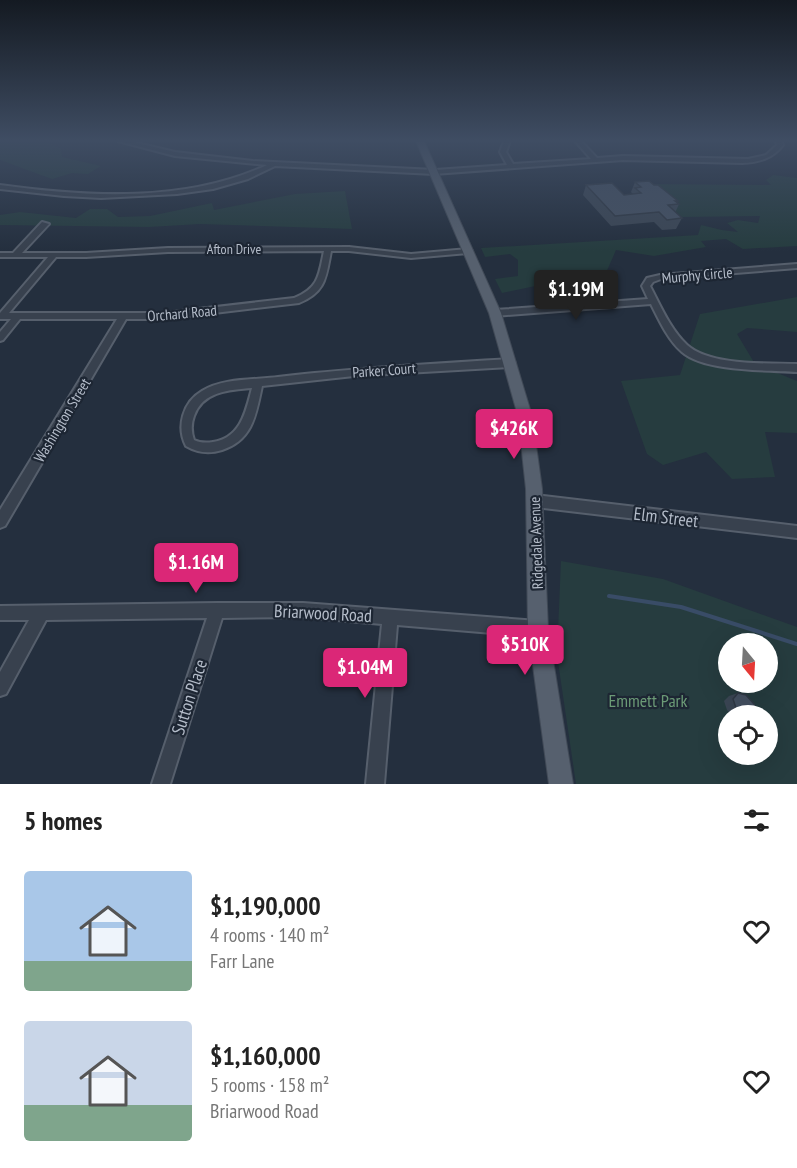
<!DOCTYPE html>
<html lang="en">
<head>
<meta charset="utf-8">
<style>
	:root { --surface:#fff; --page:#f6f6f6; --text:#222; --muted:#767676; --accent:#db2777 }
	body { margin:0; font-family:"PT Sans Narrow",sans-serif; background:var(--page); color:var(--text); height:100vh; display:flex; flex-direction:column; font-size:22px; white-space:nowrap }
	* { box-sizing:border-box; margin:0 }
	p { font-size:20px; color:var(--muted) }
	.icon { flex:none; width:33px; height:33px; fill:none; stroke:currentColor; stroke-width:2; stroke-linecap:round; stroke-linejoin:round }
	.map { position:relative; height:784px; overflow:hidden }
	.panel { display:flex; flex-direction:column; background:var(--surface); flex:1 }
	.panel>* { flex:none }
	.needle { width:39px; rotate:162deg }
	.fabs { position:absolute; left:718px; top:633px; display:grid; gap:12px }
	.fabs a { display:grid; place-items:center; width:60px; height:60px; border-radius:50%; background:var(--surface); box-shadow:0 6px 24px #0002; font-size:30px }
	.price { position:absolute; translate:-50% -51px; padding:0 14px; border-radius:6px; background:var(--accent); color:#fff; font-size:20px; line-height:39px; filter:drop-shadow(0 2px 3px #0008) }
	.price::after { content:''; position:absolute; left:50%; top:36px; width:18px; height:14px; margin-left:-9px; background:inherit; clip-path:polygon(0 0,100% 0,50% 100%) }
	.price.on { background:#222; color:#fff }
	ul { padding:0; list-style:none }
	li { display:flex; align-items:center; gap:18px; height:150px; padding:0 24px }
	li span { display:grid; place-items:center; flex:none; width:168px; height:120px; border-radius:6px; color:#555 }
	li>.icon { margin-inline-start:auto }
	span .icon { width:72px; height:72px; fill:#fffc; stroke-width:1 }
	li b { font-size:26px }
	h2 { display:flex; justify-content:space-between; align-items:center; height:72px; padding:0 24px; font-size:26px }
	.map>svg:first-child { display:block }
	.green { fill:#263c3f; fill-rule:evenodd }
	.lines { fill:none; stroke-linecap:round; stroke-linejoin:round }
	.stream { stroke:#394c67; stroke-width:4 }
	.minor-casing { stroke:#565f6c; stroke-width:4 }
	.major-casing { stroke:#414a57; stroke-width:2 }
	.minor { fill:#38414e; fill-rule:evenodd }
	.major { fill:#56606e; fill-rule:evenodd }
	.wall { fill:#3b4654 }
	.building { fill:#455162; stroke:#303945; stroke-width:1.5 }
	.labels { text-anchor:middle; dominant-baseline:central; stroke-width:4.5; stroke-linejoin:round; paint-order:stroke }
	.far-street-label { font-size:14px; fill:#b4bcc9; stroke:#1d2633 }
	.street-label { font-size:15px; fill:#b4bcc9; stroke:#1d2633 }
	.near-street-label { font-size:18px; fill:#b4bcc9; stroke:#1d2633 }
	.near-park-label { font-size:18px; fill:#6b9a76; stroke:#1d2633 }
</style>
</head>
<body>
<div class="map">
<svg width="797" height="784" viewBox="0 0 797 784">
	<rect width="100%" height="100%" fill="#242f3e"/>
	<!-- green -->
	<g class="green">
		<path d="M0,141H46L61,149L62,157L101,166L88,174L72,173L52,179L0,160Z"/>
		<path d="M773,175L797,178V246L743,249L726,239L701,241L706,247L654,256L616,250L606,273L611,302L586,301L564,280L502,293L495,279L518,276V260L510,254L485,257L481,248L698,235L701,225L722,230L738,232L727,223L738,220L758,223L760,216L682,217L643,184L771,185L766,180Z"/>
		<path d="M345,191L352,229L200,224L149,227L0,225V215L20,212L76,218L90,209H107L118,217L150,216L212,203L214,210L295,194Z"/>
		<path d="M797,297V332L747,328L737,334L755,364L797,381V433L765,432L775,477L732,479L706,452L663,465L647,454L621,381L680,375L700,314Z"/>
		<path d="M561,561L663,579L797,627V784H576L557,655ZM729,644H768V682H729ZM729,716H768V754H729Z"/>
	</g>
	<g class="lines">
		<!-- stream -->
		<path class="stream" d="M609,596L681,607L797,644"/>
		<!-- minor casing -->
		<g class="minor-casing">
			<g id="minor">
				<path d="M118,141H129L175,152L253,161L435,170L507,165L500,152L504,141H510L506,152L513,164L591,159L575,141H581L597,158L623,156L748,159L766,155L777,145L776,141H782L783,145C772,159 759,162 742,163L623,160L434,174L275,166L248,179L213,189L177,194L101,198L64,196L0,189V185C87,197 185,203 267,165L175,156Z"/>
				<path d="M42,222L49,224L22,253H86L168,248L349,247L411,254L468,249L472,251L468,253L411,258L349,251H331C326,277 326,292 299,303L164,319H126L5,526L0,528V510L117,319H20L3,340L0,341V332L11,319H0V313L48,257H0V253H13ZM324,251C319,275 319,288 294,298L164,313H9L56,257H86L168,252Z"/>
				<path d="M797,264V268L661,279L653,282L650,286C660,305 670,329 687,345C710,366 767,363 797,364V372C767,370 705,372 682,352C668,340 659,320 651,304L495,316L491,313L495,310L648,299L642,286L647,278L660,275Z"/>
				<path d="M510,359L515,363L510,367L354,376L262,386C256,414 253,440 222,450C209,454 198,453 186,446C176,427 183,402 202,391C223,378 254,380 278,377C355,368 432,364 510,359ZM252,388C246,411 241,438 213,442C206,443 200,443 194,440C191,431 191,424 194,416C203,391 229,390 252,388Z"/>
				<path d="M535,495L797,526V538L535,507L531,505L529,501L531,497Z"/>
				<path d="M217,603H303L538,621L543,624L546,629L543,634L538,637L397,625L384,784H366L382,624L303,617L222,618L170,784H152L207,618L46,620L6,694L0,696V672L29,620H0V606Z"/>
			</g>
		</g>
		<!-- major casing -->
		<g class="major-casing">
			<path id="major" d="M416,141H424L501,313L532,416L542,489L548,629L573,784H549L528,629L526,489L518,416L489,313Z"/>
		</g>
		<!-- minor -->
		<use href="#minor" class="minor"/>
		<!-- major -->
		<use href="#major" class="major"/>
	</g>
	<!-- wall -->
	<g class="wall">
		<path d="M635,182L654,185L678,201L677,203L679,204L675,213L682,218L676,229L662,230L654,222L611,226L583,195L586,185L624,195L633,194L631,192Z"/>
		<path d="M738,693L754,716H732L727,710L724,701L729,696Z"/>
	</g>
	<!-- building -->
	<g class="building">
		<path d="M649,181L654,185H658L678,201H675L679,204L668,205L682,218L667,220L659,212L615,216L586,185L612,183L624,195L641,193L635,188L641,187L635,182Z"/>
		<path d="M738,693L746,695L754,704L757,713L754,716H743L736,708L733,699Z"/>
	</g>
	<!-- sky -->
	<linearGradient id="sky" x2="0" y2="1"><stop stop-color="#141a22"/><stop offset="0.56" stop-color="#3f4d63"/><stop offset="1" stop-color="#3f4d63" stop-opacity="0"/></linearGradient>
	<rect width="797" height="251" fill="url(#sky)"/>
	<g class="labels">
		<!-- far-street labels -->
		<g class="far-street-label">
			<text x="234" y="249">Afton Drive</text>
		</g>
		<!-- street labels -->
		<g class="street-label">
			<text transform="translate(697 275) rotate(-5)">Murphy Circle</text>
			<text transform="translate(182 313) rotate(-5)">Orchard Road</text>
			<text transform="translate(384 370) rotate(-4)">Parker Court</text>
			<text transform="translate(62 420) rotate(-59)">Washington Street</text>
			<text transform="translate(536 543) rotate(-92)">Ridgedale Avenue</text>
		</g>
		<!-- near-street labels -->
		<g class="near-street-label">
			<text transform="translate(666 517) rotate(7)">Elm Street</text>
			<text transform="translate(323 613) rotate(3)">Briarwood Road</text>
			<text transform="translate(189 697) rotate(-72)">Sutton Place</text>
		</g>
		<!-- near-park labels -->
		<g class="near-park-label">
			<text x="648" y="700">Emmett Park</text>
		</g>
	</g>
</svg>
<div class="fabs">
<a><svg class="needle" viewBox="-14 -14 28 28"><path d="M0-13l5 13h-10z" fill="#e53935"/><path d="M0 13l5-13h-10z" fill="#767676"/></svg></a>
<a><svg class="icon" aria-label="locate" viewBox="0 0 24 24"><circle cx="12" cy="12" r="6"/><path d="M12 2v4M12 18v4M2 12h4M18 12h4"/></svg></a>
</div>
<b class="price on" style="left:576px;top:321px">$1.19M</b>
<b class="price" style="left:514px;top:460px">$426K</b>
<b class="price" style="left:196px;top:594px">$1.16M</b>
<b class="price" style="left:525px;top:676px">$510K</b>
<b class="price" style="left:365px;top:699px">$1.04M</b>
</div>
<section class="panel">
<h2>5 homes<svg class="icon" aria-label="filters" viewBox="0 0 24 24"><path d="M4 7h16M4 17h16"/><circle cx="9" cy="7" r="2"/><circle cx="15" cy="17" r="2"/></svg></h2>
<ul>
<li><span style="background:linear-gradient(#a9c7e8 75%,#7fa58c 0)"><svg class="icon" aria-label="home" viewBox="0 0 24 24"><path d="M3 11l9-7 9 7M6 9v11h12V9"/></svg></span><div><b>$1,190,000</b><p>4 rooms · 140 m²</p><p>Farr Lane</p></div><svg class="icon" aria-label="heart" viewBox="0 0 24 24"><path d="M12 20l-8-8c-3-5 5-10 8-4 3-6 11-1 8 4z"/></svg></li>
<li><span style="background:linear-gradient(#c9d6e8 70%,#7fa58c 0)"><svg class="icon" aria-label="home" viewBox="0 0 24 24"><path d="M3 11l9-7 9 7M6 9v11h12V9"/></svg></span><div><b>$1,160,000</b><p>5 rooms · 158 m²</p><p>Briarwood Road</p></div><svg class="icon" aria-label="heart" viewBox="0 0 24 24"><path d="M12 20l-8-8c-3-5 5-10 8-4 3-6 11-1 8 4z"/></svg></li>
</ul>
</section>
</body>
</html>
